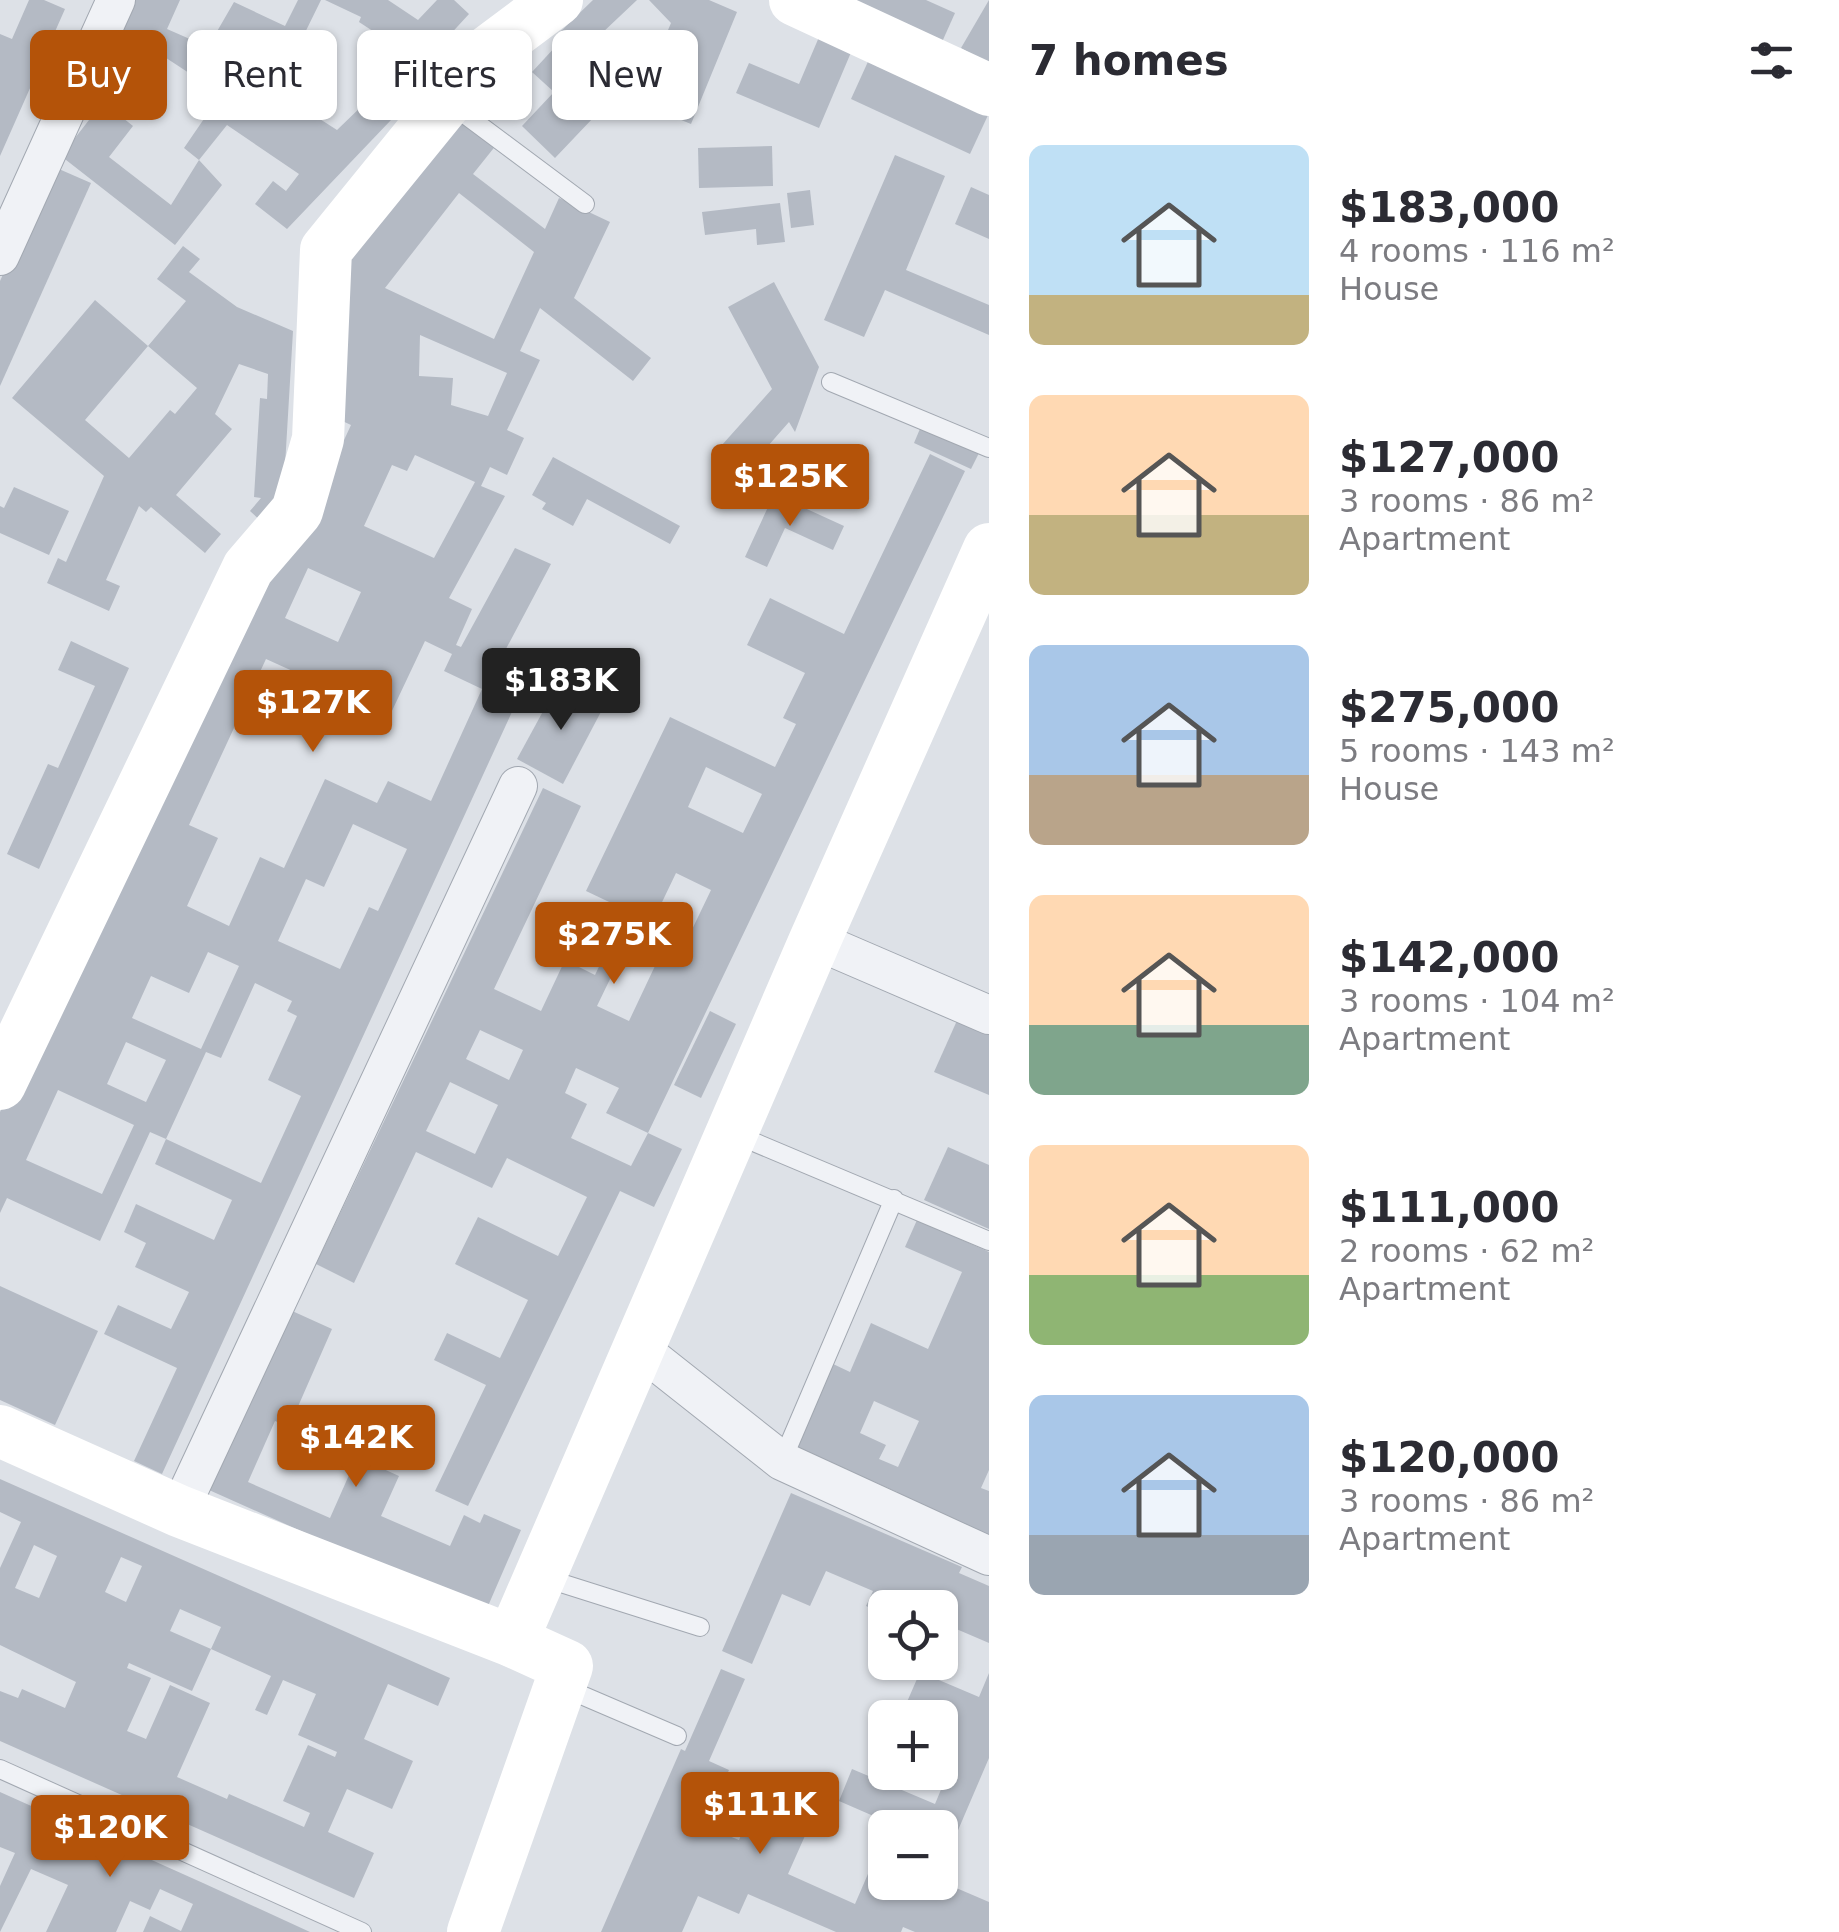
<!DOCTYPE html>
<html lang="en">
<head>
<meta charset="utf-8">
<style>
	:root { --surface:#fff; --page:#f7f7f7; --text:#2b2b33; --muted:#7c7c81; --accent:#b45309 }
	body { margin:0; font-family:"DejaVu Sans",sans-serif; background:var(--page); color:var(--text); height:100vh; display:flex; flex-direction:column; font-size:38px; white-space:nowrap }
	* { box-sizing:border-box; margin:0 }
	p { font-size:32px; color:var(--muted) }
	.icon { flex:none; width:55px; height:55px; fill:none; stroke:currentColor; stroke-width:2; stroke-linecap:round; stroke-linejoin:round }
	.map { position:relative; flex:1; overflow:hidden }
	.side { display:flex; flex-direction:column; background:var(--surface); width:850px }
	.side>* { flex:none }
	.guide { position:absolute; left:30px; top:30px; width:808px; height:90px; display:flex; gap:20px }
	.fabs { position:absolute; left:868px; top:1590px; display:grid; gap:20px }
	.fabs a { display:grid; place-items:center; width:90px; height:90px; border-radius:15px; background:var(--surface); box-shadow:0 2px 8px #0004; font-size:50px }
	.price { position:absolute; translate:-50% -85px; padding:0 22px; border-radius:10px; background:var(--accent); color:#fff; font-size:32px; line-height:65px; filter:drop-shadow(0 2px 5px #0008) }
	.price::after { content:''; position:absolute; left:50%; top:60px; width:30px; height:22px; margin-left:-15px; background:inherit; clip-path:polygon(0 0,100% 0,50% 100%) }
	.price.selected { background:#222; color:#fff }
	ul { padding:0; list-style:none }
	li { display:flex; align-items:center; gap:30px; height:250px; padding:0 40px }
	li span { display:grid; place-items:center; flex:none; width:280px; height:200px; border-radius:15px; color:#555 }
	li>.icon { margin-inline-start:auto }
	span .icon { width:120px; height:120px; fill:#fffc; stroke-width:1 }
	li b { font-size:42px }
	h2 { display:flex; justify-content:space-between; align-items:center; height:120px; padding:0 40px; font-size:42px }
	.tag { padding:0 35px; border-radius:15px; background:var(--surface); box-shadow:0 2px 8px #0004; font-size:35px; line-height:90px }
	.tag.selected { background:var(--accent); color:#fff }
	main { display:flex; flex:1; min-height:0 }
	.map>svg:first-child { display:block }
	.building { fill:#b4bac4; fill-rule:evenodd }
	.lines { fill:none; stroke-linecap:round; stroke-linejoin:round }
	.lane-casing { stroke:#a2a8b1; stroke-width:20 }
	.street-casing { stroke:#a2a8b1; stroke-width:40 }
	.lane { stroke:#f0f2f6; stroke-width:18 }
	.street { stroke:#f0f2f6; stroke-width:38 }
	.secondary { stroke:#fff; stroke-width:52 }
</style>
</head>
<body>
<main>
<div class="map">
<svg width="989" height="1932" viewBox="0 0 989 1932">
	<rect width="100%" height="100%" fill="#dde1e7"/>
	<!-- building -->
	<g class="building">
		<path d="M29,0H44L65,9L0,156V34L12,39Z"/>
		<path d="M135,0H180L167,29L208,47L234,2L285,26L298,0H321L296,51L277,43L259,80L337,130L365,103L391,120L287,229L255,204L273,181L286,191L299,174L227,125L199,160L184,148L221,94L122,29Z"/>
		<path d="M325,0H388L418,20L437,0H454L469,14L423,64L359,22L361,17Z"/>
		<path d="M593,0H637L601,34L647,80L671,23L649,0H709L737,12L691,124L625,97L561,31Z"/>
		<path d="M849,0H926L955,13L942,42Z"/>
		<path d="M989,0V64L961,48Z"/>
		<path d="M822,30L855,43L819,128L736,93L749,63L799,84Z"/>
		<path d="M115,44L147,58L125,106L94,92Z"/>
		<path d="M557,45L613,97L555,158L522,126L554,92L532,72Z"/>
		<path d="M871,55L989,113L970,154L851,99Z"/>
		<path d="M103,102L133,126L109,157L171,205L199,160L222,185L175,245L61,156Z"/>
		<path d="M450,107L497,144L473,174L545,229L559,198L610,222L574,298L651,358L633,381L540,308L520,351L540,360L507,430L524,438L507,475L490,467L481,486L505,496L449,598L472,609L456,645L461,647L515,548L551,564L498,664L528,677L162,1474L134,1461L177,1368L104,1334L118,1305L171,1329L189,1292L135,1267L146,1243L124,1232L136,1204L214,1240L232,1200L155,1164L166,1139L261,1183L301,1096L268,1080L297,1016L287,1011L292,1001L255,983L221,1058L206,1052L166,1139L150,1132L100,1241L7,1198L0,1213V1112L285,523L302,531L351,425L338,419L344,269ZM459,193L534,252L494,339L385,288ZM420,335L507,373L488,416L451,405L453,378L419,376ZM415,455L475,482L434,558L364,526L392,465L407,471ZM308,568L361,592L338,642L285,618ZM425,641L452,654L444,671L482,689L431,801L388,781L377,803L325,779L284,868L260,857L229,926L187,906L218,838L189,825L266,659L390,715ZM353,824L407,849L378,911L369,907L340,969L278,941L306,879L324,887ZM208,952L239,966L201,1049L132,1018L151,976L189,993ZM126,1042L166,1060L146,1102L107,1084ZM58,1090L134,1125L102,1194L26,1160Z"/>
		<path d="M772,146L773,186L699,188L698,148Z"/>
		<path d="M895,155L945,176L906,270L989,305V335L885,290L864,337L824,320Z"/>
		<path d="M52,166L91,183L0,386V281Z"/>
		<path d="M971,187L989,195V239L955,224Z"/>
		<path d="M810,190L814,225L791,228L787,193Z"/>
		<path d="M780,203L785,242L757,245L756,229L705,235L702,212Z"/>
		<path d="M183,246L200,259L189,272L237,307L293,331L283,499L263,523L250,511L261,498L254,497L260,398L267,399L268,374L239,364L215,414L232,429L176,495L221,534L205,553L151,507L146,512L139,506L106,580L120,586L109,611L47,583L58,558L66,562L104,476L12,398L95,300L148,346L186,301L157,279ZM148,346L197,388L175,414L170,410L129,458L85,420Z"/>
		<path d="M774,282L819,367L795,432L789,422L739,479L713,455L772,389L728,307Z"/>
		<path d="M922,424L980,451L971,469L914,443Z"/>
		<path d="M930,454L965,471L648,1133L682,1149L654,1207L620,1191L468,1506L435,1491L486,1385L434,1360L447,1333L500,1358L528,1300L455,1264L478,1217L558,1256L587,1197L507,1158L492,1188L416,1152L354,1283L316,1264L543,788L581,806L494,989L541,1011L565,960L595,975L626,910L586,891L670,717L775,767L796,724L783,718L805,673L747,645L770,598L844,634ZM706,767L762,794L743,833L688,807ZM676,873L711,890L687,940L671,932L629,1021L597,1006L640,917L652,923ZM480,1030L523,1050L509,1080L466,1059ZM576,1068L619,1088L606,1113L648,1133L631,1166L571,1138L587,1104L565,1093ZM450,1082L498,1105L475,1154L426,1131Z"/>
		<path d="M553,457L680,526L670,544L587,499L573,526L542,509L546,503L532,495Z"/>
		<path d="M14,487L69,511L49,555L0,533V506L4,508Z"/>
		<path d="M774,494L844,526L833,550L785,528L767,567L745,557Z"/>
		<path d="M71,641L129,668L39,869L7,854L48,764L58,768L95,686L58,670Z"/>
		<path d="M559,682L604,706L563,784L517,759Z"/>
		<path d="M710,1011L736,1024L701,1098L674,1085Z"/>
		<path d="M959,1016L989,1029V1095L934,1072Z"/>
		<path d="M948,1147L989,1165V1229L924,1200Z"/>
		<path d="M917,1220L989,1252V1470L981,1488L989,1491V1539L895,1497L897,1492L870,1480L868,1484L792,1450L831,1363L850,1372L871,1323L928,1349L962,1272L905,1247ZM874,1401L919,1421L898,1467L879,1459L886,1445L860,1433Z"/>
		<path d="M0,1286L98,1331L55,1425L0,1400Z"/>
		<path d="M290,1310L332,1329L289,1427L275,1421L248,1482L330,1518L357,1457L399,1476L381,1516L450,1546L464,1515L480,1523L484,1514L521,1530L485,1613L209,1490Z"/>
		<path d="M0,1479L450,1678L438,1706L388,1684L364,1739L413,1761L392,1809L347,1789L328,1832L374,1853L354,1898L0,1741V1691L18,1698L22,1689L65,1708L76,1682L0,1645V1568L21,1522L0,1512ZM34,1545L57,1556L39,1598L15,1588ZM121,1557L142,1566L126,1602L105,1592ZM180,1609L221,1627L211,1649L271,1676L255,1710L267,1715L283,1680L316,1694L298,1735L337,1752L335,1757L308,1745L283,1801L310,1813L304,1827L229,1794L227,1799L177,1777L210,1703L170,1685L146,1739L127,1731L151,1678L127,1668L129,1663L192,1691L211,1649L170,1631Z"/>
		<path d="M791,1493L962,1567L959,1573L989,1586V1643L940,1622V1608H885V1614L866,1606L873,1591L826,1571L810,1606L782,1594L752,1664L722,1651Z"/>
		<path d="M721,1669L745,1679L709,1761L729,1770L704,1826L739,1840L763,1785L790,1797L797,1781L824,1793L788,1874L855,1904L877,1853L885,1857V1882L940,1881L989,1902V1932H915L903,1927L901,1932H836L748,1894L739,1914L698,1896L682,1932H601L681,1749L685,1751Z"/>
		<path d="M920,1672L979,1697L989,1673V1758L950,1849L940,1845V1828H901L839,1801L852,1769L935,1804L955,1756L940,1750V1718H900Z"/>
		<path d="M0,1792L203,1883L310,1932H143L150,1916L181,1931L193,1904L160,1889L150,1910L130,1901L116,1932H46L68,1885L31,1869L0,1932V1886L15,1853L0,1847Z"/>
	</g>
	<g class="lines">
		<!-- lane casing -->
		<g class="lane-casing">
			<g id="lane">
				<path d="M451,104L585,204"/>
				<path d="M831,382L989,448"/>
				<path d="M737,1135L989,1241"/>
				<path d="M782,1461L894,1199"/>
				<path d="M545,1578L700,1627"/>
				<path d="M565,1688L677,1736"/>
				<path d="M0,1769L362,1932"/>
			</g>
		</g>
		<!-- street casing -->
		<g class="street-casing">
			<g id="street">
				<path d="M0,256L116,0"/>
				<path d="M815,940L989,1015"/>
				<path d="M639,1348L782,1461L989,1556"/>
				<path d="M179,1511L518,786"/>
			</g>
		</g>
		<!-- lane -->
		<use href="#lane" class="lane"/>
		<!-- street -->
		<use href="#street" class="street"/>
		<!-- secondary -->
		<g class="secondary">
			<path d="M795,0L989,90"/>
			<path d="M0,1084L248,568L297,511L318,439L326,250L486,53L557,0"/>
			<path d="M0,1431L179,1511L512,1641L567,1666L473,1932"/>
			<path d="M512,1641L815,940L989,549"/>
		</g>
	</g>
</svg>
<div class="fabs">
<a><svg class="icon" aria-label="locate" viewBox="0 0 24 24"><circle cx="12" cy="12" r="6"/><path d="M12 2v4M12 18v4M2 12h4M18 12h4"/></svg></a>
<a>+</a>
<a>−</a>
</div>
<b class="price" style="left:790px;top:529px">$125K</b>
<b class="price selected" style="left:561px;top:733px">$183K</b>
<b class="price" style="left:313px;top:755px">$127K</b>
<b class="price" style="left:614px;top:987px">$275K</b>
<b class="price" style="left:356px;top:1490px">$142K</b>
<b class="price" style="left:760px;top:1857px">$111K</b>
<b class="price" style="left:110px;top:1880px">$120K</b>
<div class="guide">
<a class="tag selected">Buy</a>
<a class="tag">Rent</a>
<a class="tag">Filters</a>
<a class="tag">New</a>
</div>
</div>
<section class="side">
<h2>7 homes<svg class="icon" aria-label="filters" viewBox="0 0 24 24"><path d="M4 7h16M4 17h16"/><circle cx="9" cy="7" r="2"/><circle cx="15" cy="17" r="2"/></svg></h2>
<ul>
<li><span style="background:linear-gradient(#bfe0f5 75%,#c2b280 0)"><svg class="icon" aria-label="home" viewBox="0 0 24 24"><path d="M3 11l9-7 9 7M6 9v11h12V9"/></svg></span><div><b>$183,000</b><p>4 rooms · 116 m²</p><p>House</p></div></li>
<li><span style="background:linear-gradient(#ffd9b3 60%,#c2b280 0)"><svg class="icon" aria-label="home" viewBox="0 0 24 24"><path d="M3 11l9-7 9 7M6 9v11h12V9"/></svg></span><div><b>$127,000</b><p>3 rooms · 86 m²</p><p>Apartment</p></div></li>
<li><span style="background:linear-gradient(#a9c7e8 65%,#b9a48a 0)"><svg class="icon" aria-label="home" viewBox="0 0 24 24"><path d="M3 11l9-7 9 7M6 9v11h12V9"/></svg></span><div><b>$275,000</b><p>5 rooms · 143 m²</p><p>House</p></div></li>
<li><span style="background:linear-gradient(#ffd9b3 65%,#7fa58c 0)"><svg class="icon" aria-label="home" viewBox="0 0 24 24"><path d="M3 11l9-7 9 7M6 9v11h12V9"/></svg></span><div><b>$142,000</b><p>3 rooms · 104 m²</p><p>Apartment</p></div></li>
<li><span style="background:linear-gradient(#ffd9b3 65%,#8fb573 0)"><svg class="icon" aria-label="home" viewBox="0 0 24 24"><path d="M3 11l9-7 9 7M6 9v11h12V9"/></svg></span><div><b>$111,000</b><p>2 rooms · 62 m²</p><p>Apartment</p></div></li>
<li><span style="background:linear-gradient(#a9c7e8 70%,#9aa5b1 0)"><svg class="icon" aria-label="home" viewBox="0 0 24 24"><path d="M3 11l9-7 9 7M6 9v11h12V9"/></svg></span><div><b>$120,000</b><p>3 rooms · 86 m²</p><p>Apartment</p></div></li>
</ul>
</section>
</main>
</body>
</html>
